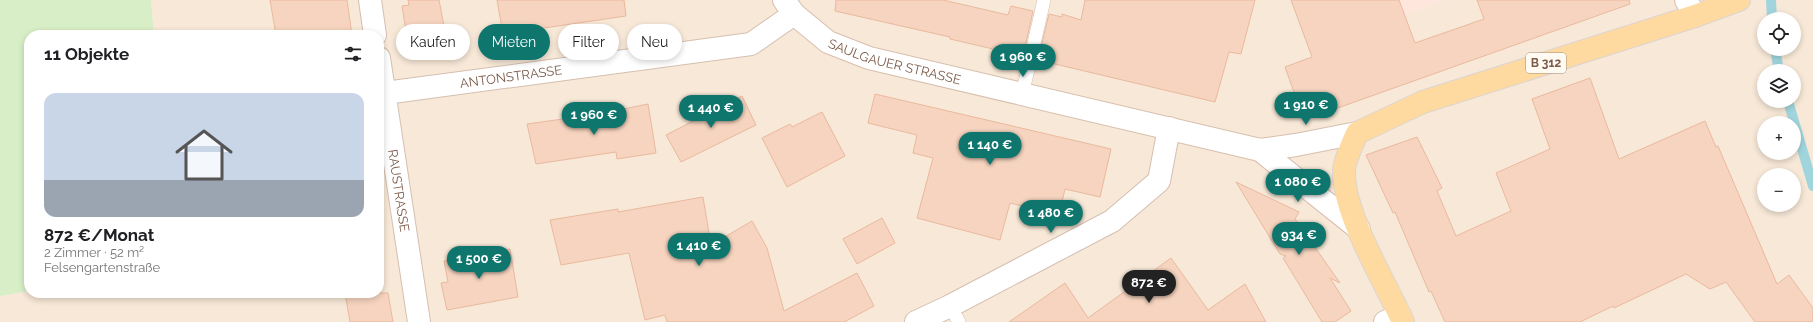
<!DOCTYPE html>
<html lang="de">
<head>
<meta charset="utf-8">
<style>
	:root { --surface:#fff; --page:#f6f6f6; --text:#202124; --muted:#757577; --line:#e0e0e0; --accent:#0f766e }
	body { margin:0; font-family:Raleway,sans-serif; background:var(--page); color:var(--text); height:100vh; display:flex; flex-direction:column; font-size:15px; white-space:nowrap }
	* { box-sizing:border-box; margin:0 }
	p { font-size:13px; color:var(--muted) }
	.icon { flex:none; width:22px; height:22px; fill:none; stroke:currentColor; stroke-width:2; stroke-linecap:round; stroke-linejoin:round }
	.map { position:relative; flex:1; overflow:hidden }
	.drawer { position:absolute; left:24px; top:30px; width:360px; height:268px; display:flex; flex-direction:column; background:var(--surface); border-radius:16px; box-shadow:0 2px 6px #0003 }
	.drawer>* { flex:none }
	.banner { position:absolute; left:396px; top:24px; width:380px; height:36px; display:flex; gap:8px }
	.tools { position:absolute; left:1757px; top:12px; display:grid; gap:8px }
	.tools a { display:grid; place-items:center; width:44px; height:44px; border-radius:50%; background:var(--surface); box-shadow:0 2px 6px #0003; font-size:20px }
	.price { position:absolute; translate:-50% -34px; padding:0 9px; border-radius:14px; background:var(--accent); color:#fff; font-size:13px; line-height:26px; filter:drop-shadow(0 1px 2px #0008) }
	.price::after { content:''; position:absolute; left:50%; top:24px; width:12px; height:9px; margin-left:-6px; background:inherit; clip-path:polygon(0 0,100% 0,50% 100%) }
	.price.current { background:#222; color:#fff }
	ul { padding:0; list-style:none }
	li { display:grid; align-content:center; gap:8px; height:212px; padding:0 20px }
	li+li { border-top:1px solid var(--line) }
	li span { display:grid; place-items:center; height:124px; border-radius:12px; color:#555 }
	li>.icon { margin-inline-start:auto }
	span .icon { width:72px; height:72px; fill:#fffc; stroke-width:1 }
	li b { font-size:17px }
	h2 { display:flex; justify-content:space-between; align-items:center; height:48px; padding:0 20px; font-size:17px }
	.pill { padding:0 14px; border-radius:18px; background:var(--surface); box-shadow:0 2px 6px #0003; font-size:14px; line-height:36px }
	.pill.current { background:var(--accent); color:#fff }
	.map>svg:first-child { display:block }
	.residential { fill:#f7e8d7; fill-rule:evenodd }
	.commercial { fill:#ffe6dd }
	.green { fill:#d7eec6 }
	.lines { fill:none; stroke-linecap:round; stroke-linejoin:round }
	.stream { stroke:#a1d5dd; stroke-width:10 }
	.building { fill:#f6d4bf; stroke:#eab99e }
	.service-casing { stroke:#d5bfb0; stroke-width:14 }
	.minor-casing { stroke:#d5bfb0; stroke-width:24 }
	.secondary-casing { stroke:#d8bfad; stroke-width:24 }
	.primary-casing { stroke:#ddd4d0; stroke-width:24 }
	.service { stroke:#fff; stroke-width:13 }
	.minor { stroke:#fff; stroke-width:22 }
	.secondary { stroke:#fff; stroke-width:22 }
	.primary { stroke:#ffdaa0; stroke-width:22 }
	.labels { text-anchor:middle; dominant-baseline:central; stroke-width:3.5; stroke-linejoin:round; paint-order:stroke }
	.shield { fill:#fffaf2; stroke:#a38b7c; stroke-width:1 }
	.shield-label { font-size:12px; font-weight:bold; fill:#7c5b4a }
	.street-label { font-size:13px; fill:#7c5b4a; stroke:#fffaf2 }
</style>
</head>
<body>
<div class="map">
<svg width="1813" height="322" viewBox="0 0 1813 322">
	<rect width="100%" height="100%" fill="#fef6ea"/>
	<!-- residential -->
	<path class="residential" d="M151,0H1370L1385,23L1444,0H1813V322H0V296L29,291V293H379V35H154ZM1764,19H1794V49H1764ZM1764,71H1794V101H1764ZM1764,123H1794V153H1764ZM1764,175H1794V205H1764Z"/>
	<!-- commercial -->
	<path class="commercial" d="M1370,0H1444L1385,23Z"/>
	<!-- green -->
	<path class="green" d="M0,0H151L154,35H29V291L0,296Z"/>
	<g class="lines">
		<!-- stream -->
		<g class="stream">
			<path d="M1771,0L1772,19"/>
			<path d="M1775,49L1779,71"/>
			<path d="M1788,101L1813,186"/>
		</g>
	</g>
	<!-- building -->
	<g class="building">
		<path d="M270,0H347L352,35H276Z"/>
		<path d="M408,0H439L447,42L409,49L402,6L409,5Z"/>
		<path d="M497,0H624L626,16L503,34Z"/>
		<path d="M836,0H943L1008,15L1011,6L1033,11L1023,56L950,39V37L835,11Z"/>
		<path d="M1085,0H1255L1241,54L1229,52L1215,102L1038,60L1049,14L1062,17V14L1081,20Z"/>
		<path d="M1291,0H1399L1415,43L1484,19L1477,0H1629L1630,4L1304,120L1285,67L1312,57Z"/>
		<path d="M1590,78L1619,159L1705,121L1716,147L1718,146L1777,284L1789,275L1813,308V322H1755L1726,282L1710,289L1686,274L1614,308L1613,306L1580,322H1445L1431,291L1429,292L1395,212L1393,213L1366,155L1417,137L1442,188L1437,191L1456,236L1511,211L1496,173L1550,149L1532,99Z"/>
		<path d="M875,94L1111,149L1100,197L1065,189L1059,215L1010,203L1000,240L917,218L933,158L913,153L917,135L868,123Z"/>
		<path d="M742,96L756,125L681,162L666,135Z"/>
		<path d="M648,104L656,153L617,159L616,152L536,164L527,124L599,114Z"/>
		<path d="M822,112L845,156L787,187L762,138L790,124L792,127Z"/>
		<path d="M1236,182L1299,212L1295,219L1340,283L1330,278L1351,311L1335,322H1322L1283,258L1286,256L1280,254Z"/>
		<path d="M703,197L711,245L752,221L767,248L784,311L857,273L874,306L844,322H667L665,315L645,320L629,253L561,265L550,220L618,209V212Z"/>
		<path d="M882,218L895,243L857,264L843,239Z"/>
		<path d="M510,249L518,297L447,310L441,283L448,282L444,261Z"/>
		<path d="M1171,258L1208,310L1245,284L1266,322H1009L1065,283L1088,318Z"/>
		<path d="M345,293H388L393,322H350Z"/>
	</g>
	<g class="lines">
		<!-- service casing -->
		<g class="service-casing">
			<g id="service">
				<path d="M1022,95L1044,0"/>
				<path d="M950,306L959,322"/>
			</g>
		</g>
		<!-- minor casing -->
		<g class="minor-casing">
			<g id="minor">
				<path d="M370,0L375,35"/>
				<path d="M1686,0L1695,16"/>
				<path id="s1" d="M379,58L419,322"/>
				<path id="s2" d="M385,93L751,44L794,14"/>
				<path d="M916,322L950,306L1112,221L1159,181L1169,128"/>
				<path d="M1385,322L1400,315"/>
			</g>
		</g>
		<!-- secondary casing -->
		<g class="secondary-casing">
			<g id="secondary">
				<path id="s3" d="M784,0L794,14L828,42L869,58L1260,150L1296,145L1357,133"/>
				<path d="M1260,150L1359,229"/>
			</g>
		</g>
		<!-- primary casing -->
		<g class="primary-casing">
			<path id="primary" d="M1403,322C1385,281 1343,215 1344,171C1344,161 1353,143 1357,133L1423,102L1695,16L1739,0"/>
		</g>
		<!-- service -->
		<use href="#service" class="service"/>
		<!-- minor -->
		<use href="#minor" class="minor"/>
		<!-- secondary -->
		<use href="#secondary" class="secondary"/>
		<!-- primary -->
		<use href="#primary" class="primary"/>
	</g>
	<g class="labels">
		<!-- shield labels -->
		<rect class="shield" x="1526" y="53" width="40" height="20" rx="3"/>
		<g class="shield-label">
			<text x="1546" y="63">B 312</text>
		</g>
		<!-- street labels -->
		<g class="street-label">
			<text stroke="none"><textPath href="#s3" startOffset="131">SAULGAUER STRASSE</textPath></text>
			<text stroke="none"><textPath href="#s2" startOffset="127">ANTONSTRASSE</textPath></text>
			<text stroke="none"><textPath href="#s1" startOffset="134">RAUSTRASSE</textPath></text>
		</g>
	</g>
</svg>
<div class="tools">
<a><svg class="icon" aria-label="locate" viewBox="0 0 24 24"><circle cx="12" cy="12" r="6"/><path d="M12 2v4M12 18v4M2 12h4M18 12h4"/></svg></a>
<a><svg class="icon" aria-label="layers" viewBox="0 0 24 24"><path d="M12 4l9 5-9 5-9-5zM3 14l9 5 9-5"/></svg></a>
<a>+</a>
<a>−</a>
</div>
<b class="price" style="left:1023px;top:78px">1 960 €</b>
<b class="price" style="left:1306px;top:126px">1 910 €</b>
<b class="price" style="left:711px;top:129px">1 440 €</b>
<b class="price" style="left:594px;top:136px">1 960 €</b>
<b class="price" style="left:990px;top:166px">1 140 €</b>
<b class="price" style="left:1298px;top:203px">1 080 €</b>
<b class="price" style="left:1051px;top:234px">1 480 €</b>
<b class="price" style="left:1299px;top:256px">934 €</b>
<b class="price" style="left:699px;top:267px">1 410 €</b>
<b class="price" style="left:479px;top:280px">1 500 €</b>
<b class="price current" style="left:1149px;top:304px">872 €</b>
<div class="banner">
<a class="pill">Kaufen</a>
<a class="pill current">Mieten</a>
<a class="pill">Filter</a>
<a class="pill">Neu</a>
</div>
<section class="drawer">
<h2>11 Objekte<svg class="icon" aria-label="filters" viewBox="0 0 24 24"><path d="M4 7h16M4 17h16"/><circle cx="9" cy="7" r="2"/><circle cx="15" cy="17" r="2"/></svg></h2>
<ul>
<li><span style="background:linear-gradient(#c9d6e8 70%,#9aa5b1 0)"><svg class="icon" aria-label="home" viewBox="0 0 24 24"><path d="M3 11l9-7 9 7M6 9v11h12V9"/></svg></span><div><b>872 €/Monat</b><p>2 Zimmer · 52 m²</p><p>Felsengartenstraße</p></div></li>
</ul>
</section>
</div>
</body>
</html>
